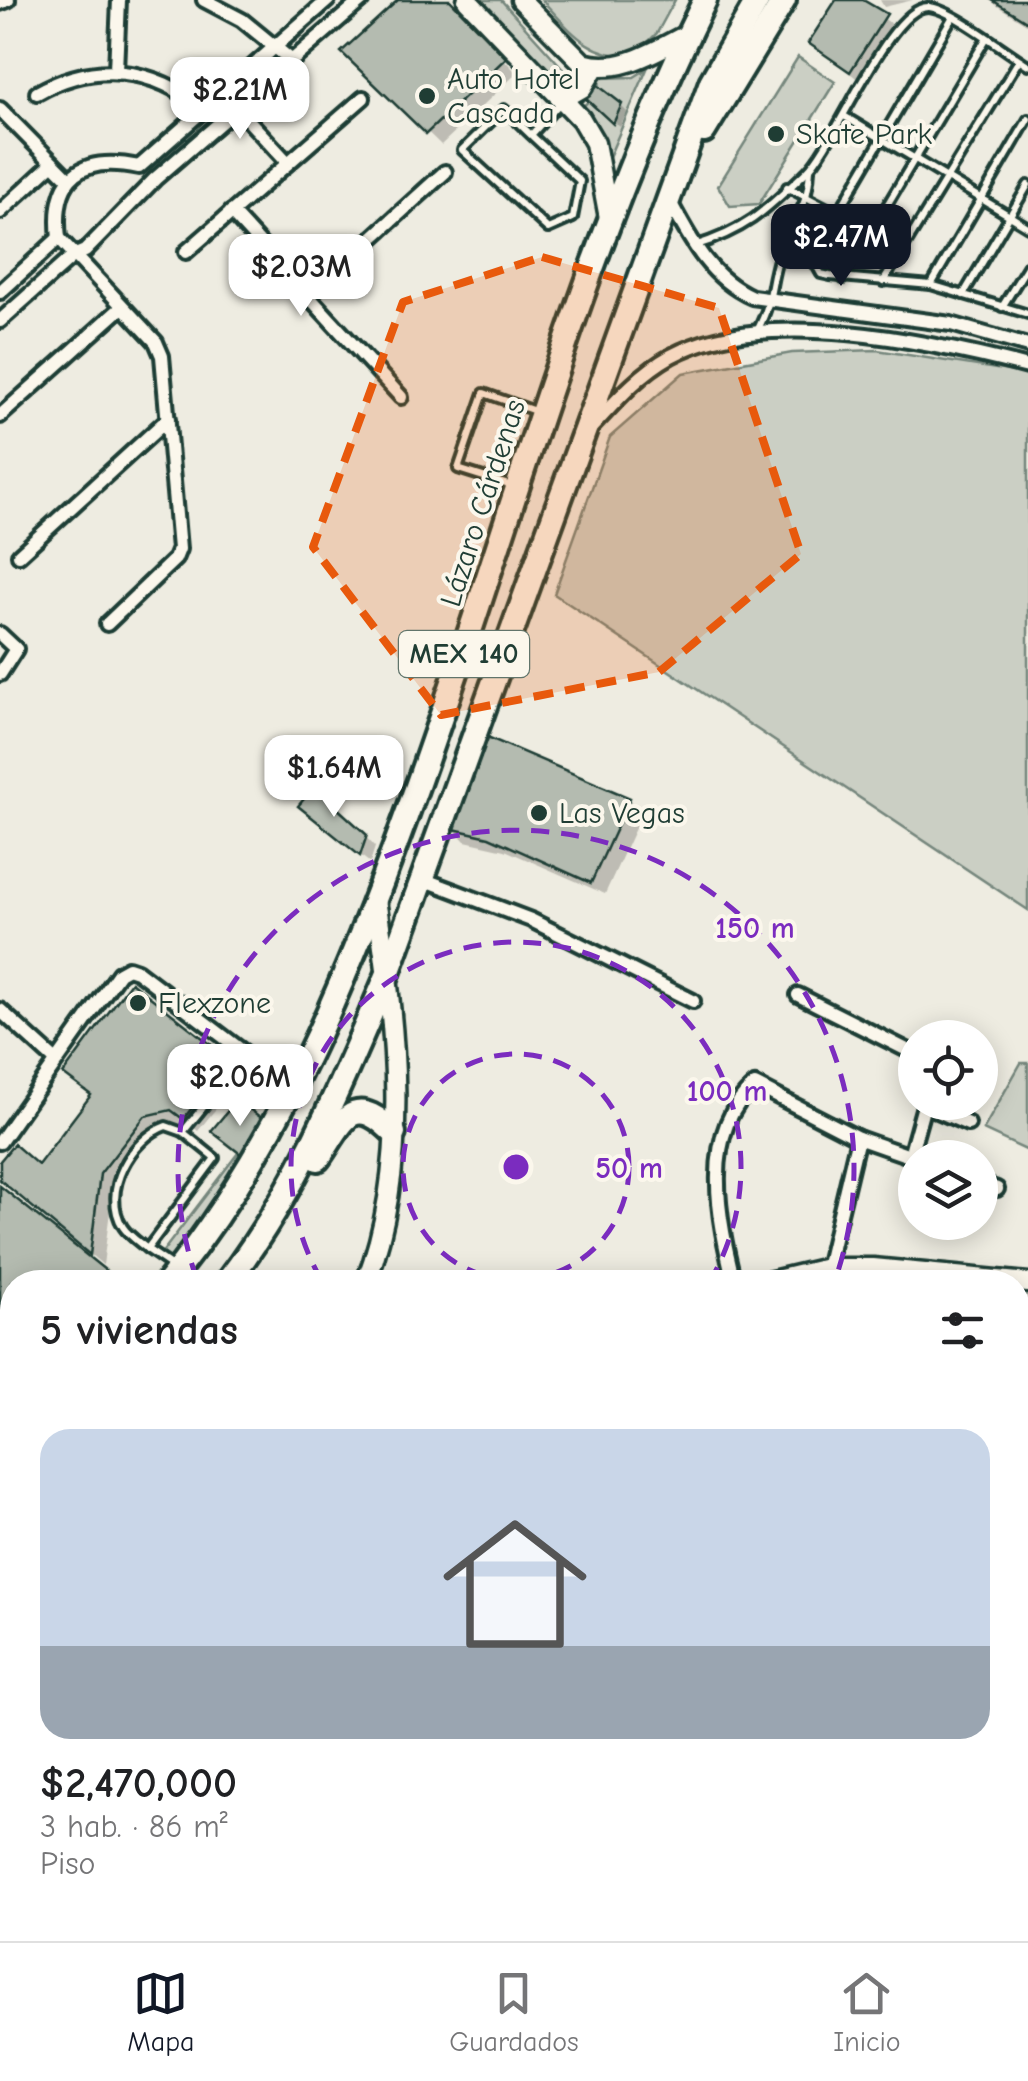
<!DOCTYPE html>
<html lang="es">
<head>
<meta charset="utf-8">
<style>
	:root { --surface:#fff; --page:#f6f6f6; --text:#202124; --muted:#757577; --line:#e0e0e0; --accent:#111827 }
	body { margin:0; font-family:"Comic Neue",sans-serif; background:var(--page); color:var(--text); height:100vh; display:flex; flex-direction:column; font-size:38px; white-space:nowrap }
	* { box-sizing:border-box; margin:0 }
	p { font-size:32px; color:var(--muted) }
	.icon { flex:none; width:55px; height:55px; fill:none; stroke:currentColor; stroke-width:2; stroke-linecap:round; stroke-linejoin:round }
	.map { position:relative; flex:1; overflow:hidden }
	.details { position:absolute; left:0px; top:1270px; width:1030px; height:672px; display:flex; flex-direction:column; background:var(--surface); border-radius:40px 40px 0 0; box-shadow:0 5px 25px #0003 }
	.details>* { flex:none }
	.buttons { position:absolute; left:898px; top:1020px; display:grid; gap:20px }
	.buttons a { display:grid; place-items:center; width:100px; height:100px; border-radius:50%; background:var(--surface); box-shadow:0 5px 25px #0003; font-size:50px }
	.price { position:absolute; translate:-50% -85px; padding:0 22px; border-radius:20px; background:#fff; color:#222; font-size:32px; line-height:65px; filter:drop-shadow(0 2px 5px #0008) }
	.price::after { content:''; position:absolute; left:50%; top:60px; width:30px; height:22px; margin-left:-15px; background:inherit; clip-path:polygon(0 0,100% 0,50% 100%) }
	.price.selected { background:var(--accent); color:#fff }
	ul { padding:0; list-style:none }
	li { display:grid; align-content:center; gap:20px; height:530px; padding:0 40px }
	li+li { border-top:2px solid var(--line) }
	li span { display:grid; place-items:center; height:310px; border-radius:30px; color:#555 }
	li>.icon { margin-inline-start:auto }
	span .icon { width:180px; height:180px; fill:#fffc; stroke-width:1 }
	li b { font-size:42px }
	h2 { display:flex; justify-content:space-between; align-items:center; height:120px; padding:0 40px; font-size:42px }
	.menu { display:flex; justify-content:space-around; align-items:center; height:140px; border-top:2px solid var(--line); background:var(--surface); font-size:28px; color:var(--muted) }
	.menu a { display:grid; justify-items:center; gap:5px }
	.menu .selected { color:var(--accent) }
	.map>svg:first-child { display:block }
	.green { fill:#cbcfc4; stroke:#75867c; stroke-width:2.5 }
	.shadow { fill:#0003 }
	.lines { fill:none; stroke-linecap:round; stroke-linejoin:round }
	.stream { stroke:#6c7d74; stroke-width:5 }
	.building { fill:#b4bbb0; stroke:#1f3d34; stroke-width:2.5 }
	.lane-casing { stroke:#1f3d34; stroke-width:14 }
	.street-casing { stroke:#1f3d34; stroke-width:20 }
	.secondary-casing { stroke:#1f3d34; stroke-width:25 }
	.highway-casing { stroke:#1f3d34; stroke-width:30 }
	.lane { stroke:#fbf7ec; stroke-width:6 }
	.street { stroke:#fbf7ec; stroke-width:12 }
	.secondary { stroke:#fbf7ec; stroke-width:18 }
	.highway { stroke:#fbf7ec; stroke-width:22 }
	.marked { fill:#e8590c; fill-opacity:0.2; stroke:#e8590c; stroke-width:8; stroke-dasharray:20 12; stroke-linejoin:round }
	.ring { fill:none; stroke:#7b2cbf; stroke-width:5; stroke-dasharray:18 12 }
	.poi-dot { fill:#1f3d34; stroke:#fbf7ec; stroke-width:4 }
	.labels { text-anchor:middle; dominant-baseline:central; stroke-width:8; stroke-linejoin:round; paint-order:stroke }
	.shield { fill:#fbf7ec; stroke:#61756b; stroke-width:2.5 }
	.shield-label { font-size:28px; font-weight:bold; fill:#1f3d34 }
	.poi-label { font-size:30px; fill:#1f3d34; stroke:#fbf7ec; text-anchor:start }
	.street-label { font-size:30px; fill:#1f3d34; stroke:#fbf7ec }
	.centre { fill:#7b2cbf; stroke:#fbf7ec; stroke-width:5 }
	.ring-label { font-size:30px; text-anchor:middle; font-weight:bold; fill:#7b2cbf; stroke:#fbf7ec; stroke-width:8; stroke-linejoin:round; paint-order:stroke }
</style>
</head>
<body>
<div class="map">
<svg width="1028" height="1941" viewBox="0 0 1028 1941">
	<rect width="100%" height="100%" fill="#eeece1"/>
	<filter id="ink" filterUnits="userSpaceOnUse"><feTurbulence type="fractalNoise" baseFrequency=".01" numOctaves="2"/><feDisplacementMap in="SourceGraphic" scale="20" xChannelSelector="R" yChannelSelector="G"/><feConvolveMatrix kernelMatrix="1 2 1 2 8 2 1 2 1" color-interpolation-filters="sRGB"/></filter>
	<g filter="url(#ink)">
		<!-- green -->
		<g class="green">
			<path d="M482,0H501L576,83L568,88L560,84Z"/>
			<path d="M542,0H675L657,33L634,56C588,57 571,31 542,0Z"/>
			<path d="M798,57L835,82L759,204L730,206L718,186Z"/>
			<path d="M647,69L606,164L582,107L600,91L599,78L634,77Z"/>
			<path d="M877,350L1028,374V910L554,594L610,437L683,373L792,353Z"/>
			<path d="M1021,1063H1028V1151L983,1130Z"/>
			<path d="M238,1153L247,1159L173,1263L161,1254Z"/>
			<path d="M179,1930H255L243,1941H189Z"/>
		</g>
		<!-- shadow -->
		<g class="shadow">
			<path d="M401,0H447L517,73L441,145L345,52Z"/>
			<path d="M859,0L898,29L864,84L811,43Z"/>
			<path d="M880,0H913L884,7Z"/>
			<path d="M991,0H1028V25L996,5Z"/>
			<path d="M588,97L621,106L627,112L620,127Z"/>
			<path d="M629,800L642,813L605,894L505,850L465,841L452,827Z"/>
			<path d="M311,816L365,836L375,847L370,863Z"/>
			<path d="M229,1062L243,1075L198,1131L187,1122L159,1129L113,1188L103,1265L0,1178V1165L39,1169L93,1097L66,1074Z"/>
			<path d="M0,1189L116,1282H12V1335L0,1325Z"/>
		</g>
		<g class="lines">
			<!-- stream -->
			<path class="stream" d="M126,1941L136,1930"/>
		</g>
		<!-- building -->
		<g class="building">
			<path d="M398,0H450L506,58L426,134L341,52Z"/>
			<path d="M836,0H863L887,14L850,72L808,43Z"/>
			<path d="M992,0H1028V22Z"/>
			<path d="M595,83L622,104L613,124L584,97Z"/>
			<path d="M485,736L630,798L591,883L489,837L449,828Z"/>
			<path d="M314,787L367,835L360,856L298,806Z"/>
			<path d="M131,982L231,1060L183,1119L171,1110L145,1116L100,1174L90,1255L0,1180V1161L14,1144L38,1165L91,1095L63,1074Z"/>
			<path d="M237,1100L267,1122L247,1159L211,1131Z"/>
			<path d="M0,1186L120,1282H12V1334L0,1325Z"/>
		</g>
		<g class="lines">
			<!-- lane casing -->
			<g class="lane-casing">
				<g id="lane">
					<path d="M952,18L825,235L816,265L821,274L830,276L931,285L1028,314"/>
					<path d="M844,116L1028,227"/>
					<path d="M531,135L580,181L573,218L548,229L462,150L504,109L531,135L561,102"/>
					<path d="M787,187L837,213"/>
					<path d="M694,246C749,229 767,209 807,171C836,143 890,5 929,7C952,9 1006,52 1028,65"/>
					<path d="M843,279L986,39"/>
					<path d="M883,282L1019,60"/>
					<path d="M931,285L1028,119"/>
					<path d="M963,295L1028,185"/>
					<path d="M1002,307L1028,265"/>
					<path d="M757,331C774,298 769,288 779,256C790,218 808,215 810,169"/>
					<path d="M512,486L458,469L484,393L535,411"/>
					<path d="M166,1126L183,1132L215,1158L147,1249C140,1243 128,1235 123,1227C100,1191 132,1138 166,1126Z"/>
					<path d="M183,1132L245,1056"/>
					<path d="M147,1249L175,1268"/>
				</g>
			</g>
			<!-- street casing -->
			<g class="street-casing">
				<g id="street">
					<path d="M204,0L242,20L292,61"/>
					<path d="M0,3L8,0"/>
					<path d="M116,70L119,0"/>
					<path d="M37,93C95,60 153,67 204,109"/>
					<path d="M223,93L288,163"/>
					<path d="M0,109L69,179"/>
					<path d="M670,202C691,241 710,278 752,297L951,324L1028,346"/>
					<path d="M0,212L53,163"/>
					<path d="M231,212L401,397"/>
					<path d="M186,252L363,98"/>
					<path d="M0,292L59,238"/>
					<path d="M308,296L445,172"/>
					<path d="M0,321L73,256L85,251L155,179L362,0"/>
					<path d="M0,416L121,308"/>
					<path d="M591,428C616,401 639,374 671,356C763,305 931,342 1028,367"/>
					<path d="M19,555L168,419"/>
					<path d="M107,624L175,559L179,549L162,356L156,342L59,238C52,176 81,155 139,167L328,0"/>
					<path d="M0,634L16,649L0,674"/>
					<path d="M420,878L531,920L693,1001"/>
					<path d="M798,995L915,1054"/>
					<path d="M0,1010L56,1061"/>
					<path d="M924,1105L968,1124"/>
					<path d="M0,1142L119,973L128,968L137,971L291,1088"/>
					<path d="M910,1156L925,1102"/>
					<path d="M980,1183L997,1189"/>
					<path d="M827,1268L858,1138"/>
					<path d="M734,1282C719,1222 699,1131 755,1085L858,1138L915,1158"/>
					<path d="M1018,1584L1028,1585"/>
					<path d="M1018,1775L1028,1770"/>
					<path d="M640,1930L644,1941"/>
					<path d="M496,1941L553,1930"/>
					<path d="M891,1941L897,1930"/>
				</g>
			</g>
			<!-- secondary casing -->
			<g class="secondary-casing">
				<g id="secondary">
					<path d="M467,0L581,119L595,143L609,218"/>
					<path d="M521,0L583,63C620,75 656,50 688,34"/>
					<path d="M563,99L582,88L595,67"/>
					<path d="M366,1282C411,1164 396,1023 376,900"/>
					<path d="M768,1282L827,1268H873L1028,1283"/>
					<path d="M0,1825L12,1807"/>
					<path d="M443,1941L449,1930"/>
				</g>
			</g>
			<!-- highway casing -->
			<g class="highway-casing">
				<g id="highway">
					<path d="M704,131L784,0"/>
					<path d="M318,1159C344,1122 351,1090 394,1133"/>
					<path d="M168,1282C279,1146 347,979 407,814C506,544 577,259 705,0"/>
					<path d="M227,1282C299,1188 343,1080 389,971L711,82L758,0"/>
					<path d="M0,1456L12,1445"/>
					<path d="M0,1496L12,1484"/>
				</g>
			</g>
			<!-- lane -->
			<use href="#lane" class="lane"/>
			<!-- street -->
			<use href="#street" class="street"/>
			<!-- secondary -->
			<use href="#secondary" class="secondary"/>
			<!-- highway -->
			<use href="#highway" class="highway"/>
		</g>
	</g>
	<!-- marked area -->
	<path class="marked" d="M542,257L719,308L801,554L659,672L441,715L313,547L403,302Z"/>
	<!-- distance rings -->
	<g class="ring">
		<circle cx="516" cy="1167" r="113"/>
		<path d="M322 1281A225 225 0 1 1 710 1281"/>
		<path d="M197 1280A338 338 0 1 1 835 1280"/>
	</g>
	<!-- markers -->
	<g class="poi-dot">
		<circle cx="427" cy="96" r="10"/>
		<circle cx="776" cy="134" r="10"/>
		<circle cx="539" cy="813" r="10"/>
		<circle cx="138" cy="1003" r="10"/>
	</g>
	<g class="labels">
		<!-- shield labels -->
		<rect class="shield" x="399" y="631" width="130" height="46" rx="8"/>
		<g class="shield-label">
			<text x="464" y="654">MEX 140</text>
		</g>
		<!-- poi labels -->
		<g class="poi-label">
			<text x="447" y="79">Auto Hotel<tspan x="447" dy="34">Cascada</tspan></text>
			<text x="796" y="134">Skate Park</text>
			<text x="559" y="813">Las Vegas</text>
			<text x="158" y="1003">Flexzone</text>
		</g>
		<!-- street labels -->
		<g class="street-label">
			<text transform="translate(483 503) rotate(-72)">Lázaro Cárdenas</text>
		</g>
	</g>
	<circle cx="516" cy="1167" r="15" class="centre"/>
	<g class="ring-label">
		<text x="755" y="938">150 m</text>
		<text x="727" y="1101">100 m</text>
		<text x="629" y="1178">50 m</text>
	</g>
</svg>
<div class="buttons">
<a><svg class="icon" aria-label="locate" viewBox="0 0 24 24"><circle cx="12" cy="12" r="6"/><path d="M12 2v4M12 18v4M2 12h4M18 12h4"/></svg></a>
<a><svg class="icon" aria-label="layers" viewBox="0 0 24 24"><path d="M12 4l9 5-9 5-9-5zM3 14l9 5 9-5"/></svg></a>
</div>
<b class="price" style="left:240px;top:142px">$2.21M</b>
<b class="price selected" style="left:841px;top:289px">$2.47M</b>
<b class="price" style="left:301px;top:319px">$2.03M</b>
<b class="price" style="left:334px;top:820px">$1.64M</b>
<b class="price" style="left:240px;top:1129px">$2.06M</b>
<section class="details">
<h2>5 viviendas<svg class="icon" aria-label="filters" viewBox="0 0 24 24"><path d="M4 7h16M4 17h16"/><circle cx="9" cy="7" r="2"/><circle cx="15" cy="17" r="2"/></svg></h2>
<ul>
<li><span style="background:linear-gradient(#c9d6e8 70%,#9aa5b1 0)"><svg class="icon" aria-label="home" viewBox="0 0 24 24"><path d="M3 11l9-7 9 7M6 9v11h12V9"/></svg></span><div><b>$2,470,000</b><p>3 hab. · 86 m²</p><p>Piso</p></div></li>
</ul>
</section>
</div>
<nav class="menu">
<a class="selected"><svg class="icon" aria-label="map" viewBox="0 0 24 24"><path d="M3 6l6-2 6 2 6-2v14l-6 2-6-2-6 2zM9 4v14M15 6v14"/></svg>Mapa</a>
<a><svg class="icon" aria-label="saved" viewBox="0 0 24 24"><path d="M7 4h10v16l-5-4-5 4z"/></svg>Guardados</a>
<a><svg class="icon" aria-label="home" viewBox="0 0 24 24"><path d="M3 11l9-7 9 7M6 9v11h12V9"/></svg>Inicio</a>
</nav>
</body>
</html>
